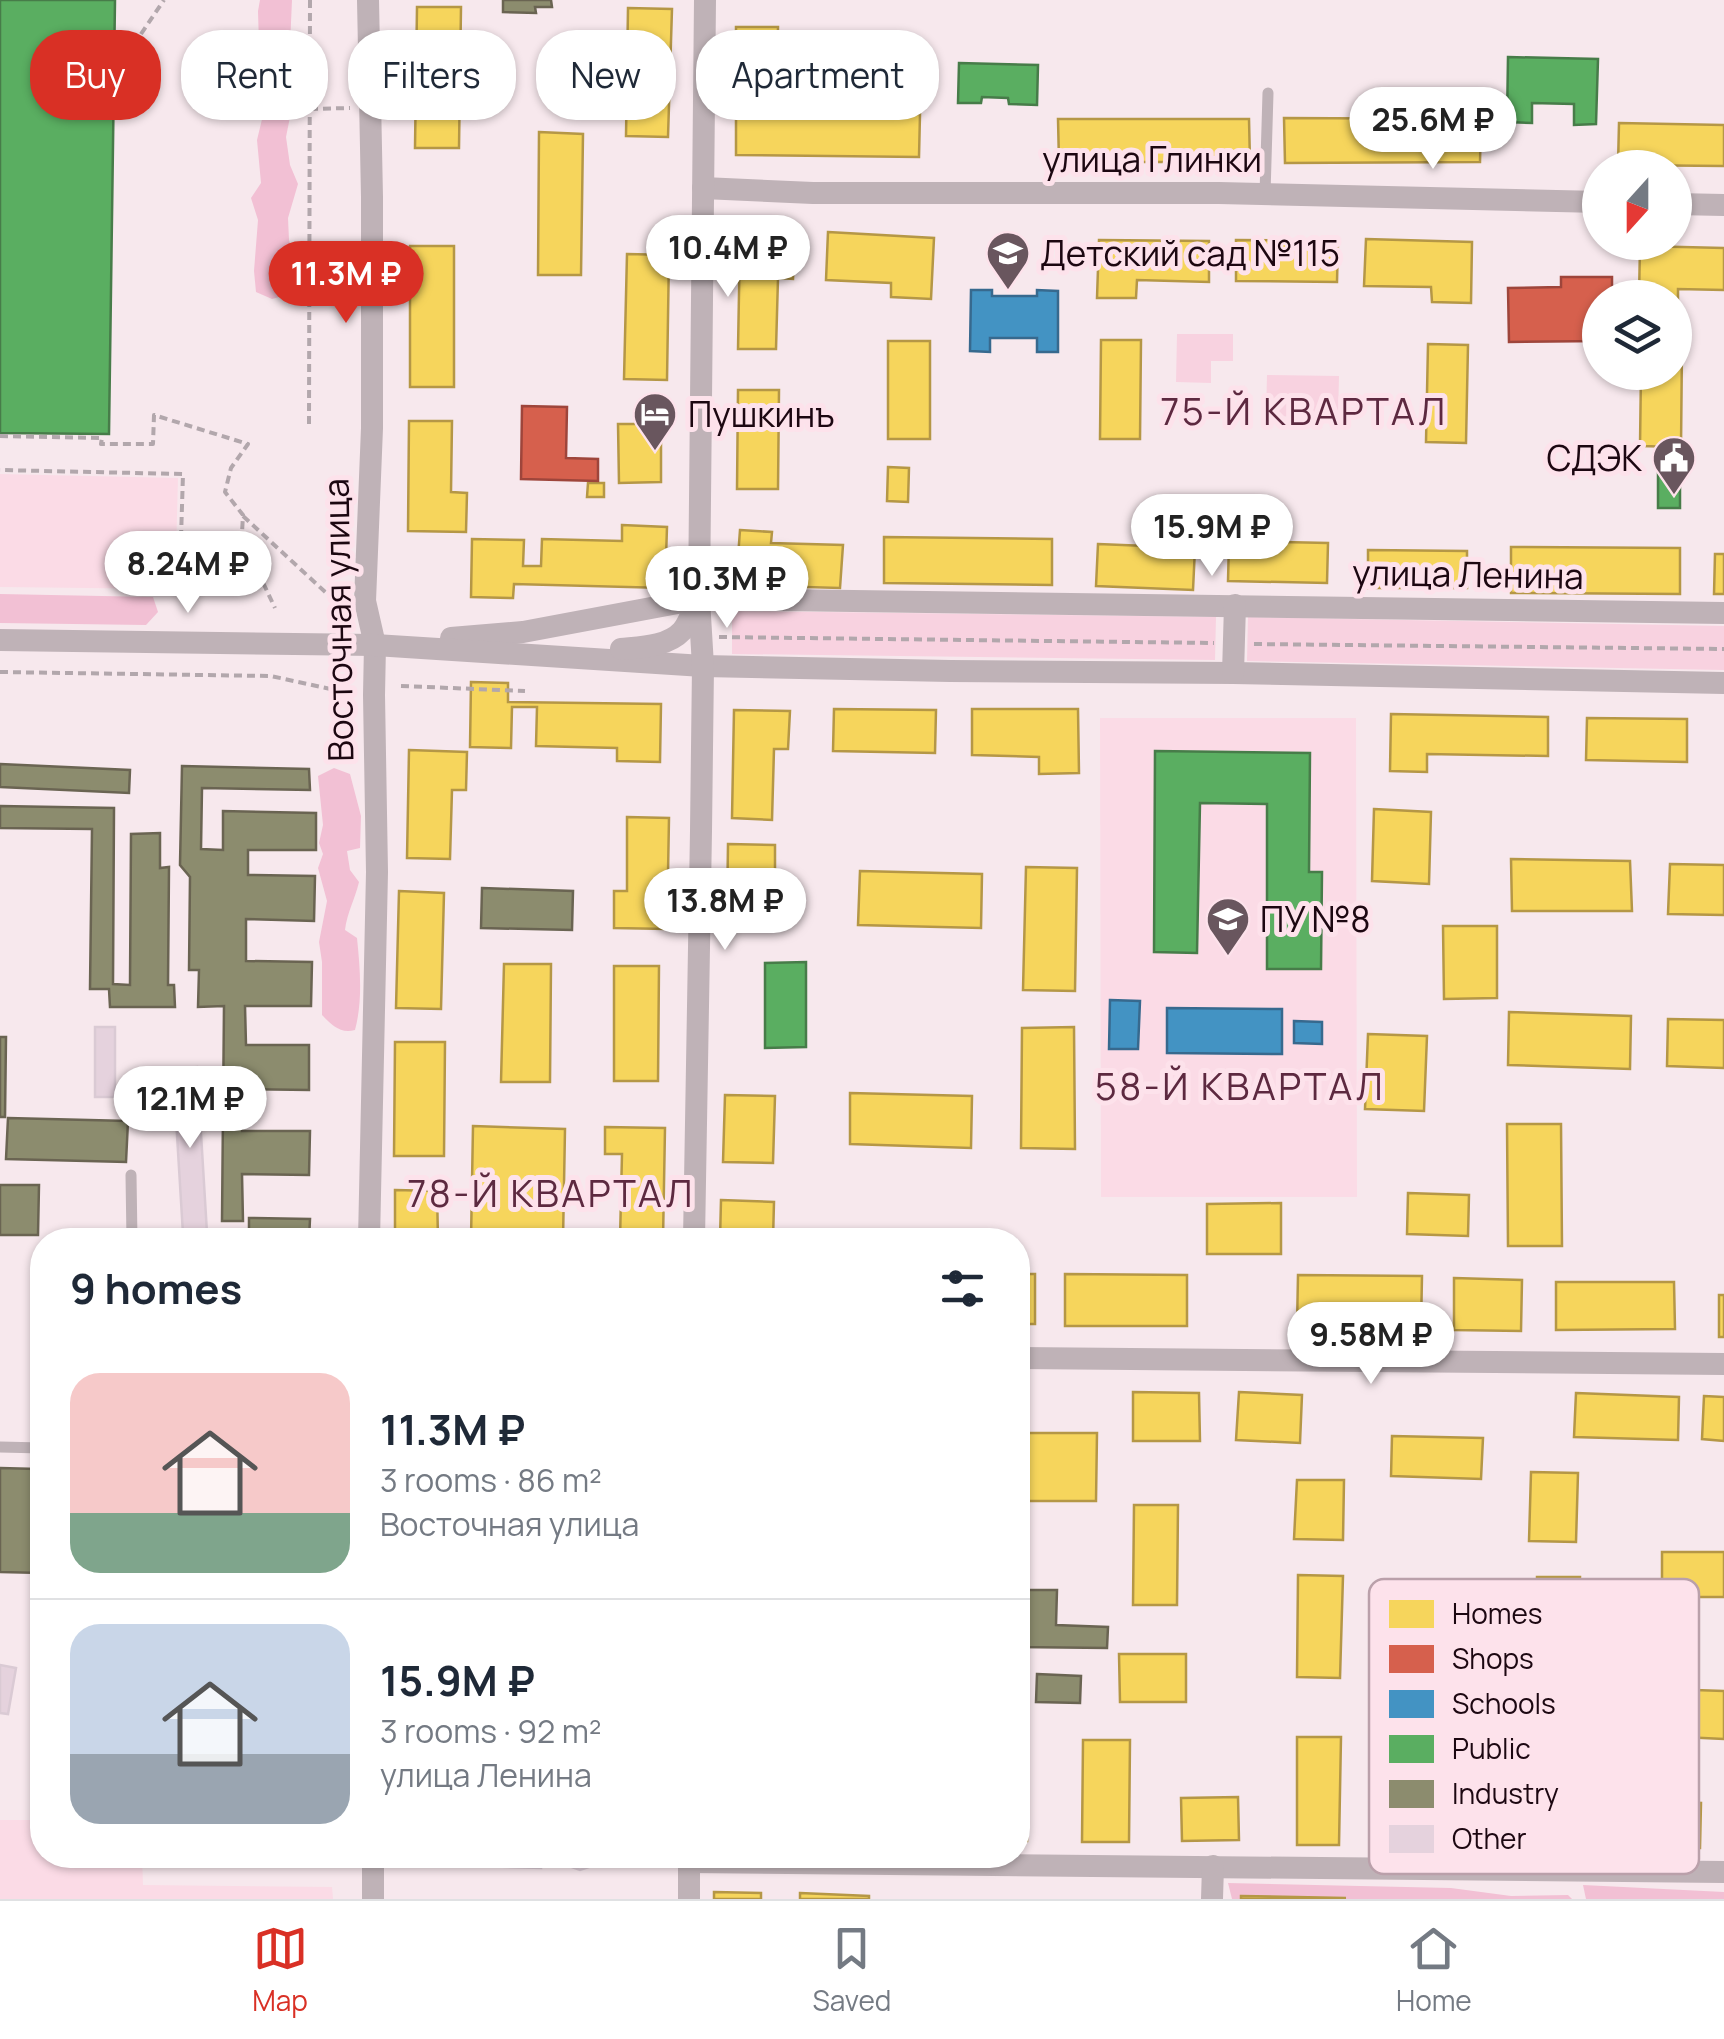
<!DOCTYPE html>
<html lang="en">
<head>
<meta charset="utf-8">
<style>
	:root { --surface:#fff; --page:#f2f2f3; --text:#1f2937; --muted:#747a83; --line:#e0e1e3; --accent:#d93025 }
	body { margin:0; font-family:Manrope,sans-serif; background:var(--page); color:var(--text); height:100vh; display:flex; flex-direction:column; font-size:38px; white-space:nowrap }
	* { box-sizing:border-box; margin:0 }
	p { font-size:32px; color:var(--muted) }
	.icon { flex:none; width:55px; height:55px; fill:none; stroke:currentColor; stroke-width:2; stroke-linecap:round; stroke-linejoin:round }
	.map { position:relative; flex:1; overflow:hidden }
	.panel { position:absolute; left:30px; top:1228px; width:1000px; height:640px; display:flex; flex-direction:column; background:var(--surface); border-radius:40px; box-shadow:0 2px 8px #0004 }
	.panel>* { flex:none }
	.guide { position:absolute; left:30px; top:30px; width:1000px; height:90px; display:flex; gap:20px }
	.needle { width:65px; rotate:201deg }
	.buttons { position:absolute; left:1582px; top:150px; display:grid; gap:20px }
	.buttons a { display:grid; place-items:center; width:110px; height:110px; border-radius:50%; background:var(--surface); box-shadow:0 2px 8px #0004; font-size:50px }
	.price { position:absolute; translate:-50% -85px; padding:0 22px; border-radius:35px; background:#fff; color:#222; font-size:32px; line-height:65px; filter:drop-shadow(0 2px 5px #0008) }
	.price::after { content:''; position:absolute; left:50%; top:60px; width:30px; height:22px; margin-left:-15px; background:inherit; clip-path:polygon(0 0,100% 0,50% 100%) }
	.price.on { background:var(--accent); color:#fff }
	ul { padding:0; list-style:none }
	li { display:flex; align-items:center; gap:30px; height:250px; padding:0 40px }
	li+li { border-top:2px solid var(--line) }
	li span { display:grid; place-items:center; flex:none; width:280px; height:200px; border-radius:30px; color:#555 }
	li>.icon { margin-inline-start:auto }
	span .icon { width:120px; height:120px; fill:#fffc; stroke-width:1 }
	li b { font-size:42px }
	h2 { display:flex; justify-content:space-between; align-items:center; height:120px; padding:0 40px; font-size:42px }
	.pill { padding:0 35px; border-radius:40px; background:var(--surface); box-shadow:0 2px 8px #0004; font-size:35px; line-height:90px }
	.pill.on { background:var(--accent); color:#fff }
	.menu { display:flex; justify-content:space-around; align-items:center; height:140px; border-top:2px solid var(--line); background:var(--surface); font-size:28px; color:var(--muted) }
	.menu a { display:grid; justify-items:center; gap:5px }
	.menu .on { color:var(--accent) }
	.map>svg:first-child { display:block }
	.built { fill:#fbdbe6 }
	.green { fill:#f8d2e0 }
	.forest { fill:#f2c0d4 }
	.homes { fill:#f6d55c; stroke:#b59746; stroke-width:2.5 }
	.shops { fill:#d6604d; stroke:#9e453b; stroke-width:2.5 }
	.schools { fill:#4393c3; stroke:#37698e; stroke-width:2.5 }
	.public { fill:#5aae61; stroke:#477c49; stroke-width:2.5 }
	.industry { fill:#8c8c6e; stroke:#6a6452; stroke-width:2.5 }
	.building { fill:#e5d2dd; stroke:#dacad4; stroke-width:2.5 }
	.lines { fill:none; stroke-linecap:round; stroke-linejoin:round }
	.path { stroke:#b2a7ac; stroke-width:4; stroke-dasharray:8 5; stroke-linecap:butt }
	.service { stroke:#bfb2b7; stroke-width:11 }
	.minor { stroke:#bfb2b7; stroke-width:22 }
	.labels { text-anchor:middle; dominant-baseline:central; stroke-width:10; stroke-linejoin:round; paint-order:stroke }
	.street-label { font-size:35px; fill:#1c0711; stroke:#fde2eb }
	.poi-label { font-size:35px; fill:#1c0711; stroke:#fde2eb; text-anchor:start }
	.neighbourhood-label { font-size:38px; letter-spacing:2.5px; fill:#5d2940; stroke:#fde2eb }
	.key { fill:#fde2eb; stroke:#baa0aa; stroke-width:2.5 }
	.key-label { font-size:28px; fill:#1c0711 }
</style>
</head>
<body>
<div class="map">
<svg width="1724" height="1899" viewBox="0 0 1724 1899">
	<rect width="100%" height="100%" fill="#f7e8ed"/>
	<!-- built -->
	<g class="built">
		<path d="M0,474L178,478L175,589L0,587Z"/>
		<path d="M1100,718H1356L1357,1197H1101Z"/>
		<path d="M0,1820H42V1855H142L143,1885L332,1887L333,1899H0Z"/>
	</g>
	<!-- green -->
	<g class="green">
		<path d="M1177,334H1233V361H1211V383L1176,382Z"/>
		<path d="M1267,375L1339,376L1338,418L1266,416Z"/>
		<path d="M732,611L1216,617L1215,660L732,654Z"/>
		<path d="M1248,617L1724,626V670L1247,661Z"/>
	</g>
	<!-- forest -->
	<g class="forest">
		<path d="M260,0H292L290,45L277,52L259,44L258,11Z"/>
		<path d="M264,111L290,117L286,137L290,165L298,184L288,218L289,240L297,269L286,295L272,299L256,292L254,271L258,220L251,198L261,183L257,140Z"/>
		<path d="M0,594L153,597L158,612L146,625L0,623Z"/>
		<path d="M334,768L350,774L361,816L360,848L347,851L350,870L359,882C355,899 347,913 345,930L357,938C360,968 363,1000 355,1030C340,1034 332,1025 322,1015V962L319,942L327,901L318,868L323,854L319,843L323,825L318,776Z"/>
		<path d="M1228,1883L1451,1888L1511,1896L1568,1895L1572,1899H1232Z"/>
		<path d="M1583,1885L1724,1892V1899H1586Z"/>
	</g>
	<!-- homes -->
	<g class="homes">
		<path d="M417,7H461L459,148H415Z"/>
		<path d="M628,8L672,9L668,137L626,136Z"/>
		<path d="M736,27H778L777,113L920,114L919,157L736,155Z"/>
		<path d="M1284,118L1481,119L1480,162L1285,163Z"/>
		<path d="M1058,119H1249L1250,162H1059Z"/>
		<path d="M1619,123L1724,125V166L1618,165Z"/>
		<path d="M539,132L583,134L581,275H538Z"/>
		<path d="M828,232L934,238L931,299L891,297V283L826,280Z"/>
		<path d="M740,238H795L793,279L778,278L776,349H738Z"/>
		<path d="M1366,239L1472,242L1471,303L1432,302L1431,287L1364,286Z"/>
		<path d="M1099,240L1209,241V282L1137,280L1136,298H1097Z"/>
		<path d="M1236,240L1338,241L1337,282L1236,281Z"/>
		<rect x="410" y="246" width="44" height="141"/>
		<path d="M1640,246L1724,248V290L1678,289V304L1675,305V298H1639Z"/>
		<path d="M627,254L669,255L667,380L624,379Z"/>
		<path d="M1101,340H1141L1140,439H1100Z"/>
		<rect x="888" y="341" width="42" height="98"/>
		<path d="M1428,344L1468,345L1466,443L1426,442Z"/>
		<path d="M1675,346H1682L1681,447L1640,446L1641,372H1675Z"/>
		<path d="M738,390H779L778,489H737Z"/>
		<path d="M409,421H452L451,492L467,493L466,532L408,531Z"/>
		<path d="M618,424H661V482L619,483Z"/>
		<path d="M888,467L909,468L908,502L887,501Z"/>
		<path d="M588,483H604V497H587Z"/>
		<path d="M622,525L667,527L665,588L514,584L513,598L471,597L472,539L524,540L523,566H541L542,539L622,541Z"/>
		<path d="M740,530L772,532L771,543L843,545L840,588L736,585Z"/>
		<path d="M884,537L1052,539V585L884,583Z"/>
		<path d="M1229,541L1328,543L1327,583L1228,581Z"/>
		<path d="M1098,544L1195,548L1193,590L1096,586Z"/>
		<path d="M1511,547L1680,548V594L1511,593Z"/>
		<path d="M1368,550L1467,551V588H1368Z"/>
		<path d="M1715,554H1724V594H1714Z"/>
		<path d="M471,682L508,683V702L661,704L660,762L617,761V748L536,746L537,707H512L511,748L470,747Z"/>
		<path d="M834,709L936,710L935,753L833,751Z"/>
		<path d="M972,709H1078L1079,773L1039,774V757L972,755Z"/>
		<path d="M734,710L790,711L788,749H774L772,820L732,818Z"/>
		<path d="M1391,714L1548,717V756L1427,754V772L1390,771Z"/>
		<path d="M1587,718L1687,719V762L1586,760Z"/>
		<path d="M409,750L467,752L466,790H452L450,859L407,858Z"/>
		<path d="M1374,809L1431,812L1429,884L1372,881Z"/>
		<path d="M627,817L669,818L667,929L614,928V891H627Z"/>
		<path d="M728,844L775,845V915L727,913Z"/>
		<path d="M1511,859L1630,861L1632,911H1512Z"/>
		<path d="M1670,864L1724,865V915L1668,914Z"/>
		<path d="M1026,867L1077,868L1075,991L1023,990Z"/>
		<path d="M860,871L982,874L981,928L858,925Z"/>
		<path d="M399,891L444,893L441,1009L396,1008Z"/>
		<path d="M1443,926H1497V998L1444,999Z"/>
		<path d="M504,964H551L550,1082H501Z"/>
		<path d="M614,966H659L658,1081H614Z"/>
		<path d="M1509,1012L1631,1016L1630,1069L1508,1065Z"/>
		<path d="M1668,1019L1724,1020V1068L1667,1066Z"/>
		<path d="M1074,1027L1075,1149L1021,1148L1022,1028Z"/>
		<path d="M1368,1034L1427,1036L1424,1111L1365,1109Z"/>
		<path d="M395,1042H445L444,1156H394Z"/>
		<path d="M850,1093L972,1096L971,1148L850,1144Z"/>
		<path d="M725,1095L775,1096L773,1163L723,1162Z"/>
		<path d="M1507,1124H1561L1562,1246H1508Z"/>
		<path d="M473,1126L565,1129L563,1240H471Z"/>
		<path d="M605,1127L665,1128L663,1240H620L622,1154H605Z"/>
		<path d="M395,1190L437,1191L438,1240H395Z"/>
		<path d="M1408,1193L1469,1195L1468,1236L1407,1234Z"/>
		<path d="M721,1200L774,1202L773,1240H720Z"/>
		<path d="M1281,1203V1254H1207V1204Z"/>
		<rect x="1018" y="1274" width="17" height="50"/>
		<path d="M1065,1274L1187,1275V1326H1065Z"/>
		<path d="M1298,1275L1422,1276L1421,1328L1297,1327Z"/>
		<path d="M1454,1278L1522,1280L1521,1331L1454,1330Z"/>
		<path d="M1556,1282H1674L1675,1329L1556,1330Z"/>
		<rect x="1719" y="1295" width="5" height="42"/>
		<path d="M1133,1392L1199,1393L1200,1441H1133Z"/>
		<path d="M1239,1392L1302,1395L1300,1443L1236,1440Z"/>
		<path d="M1576,1393L1679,1397L1678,1440L1574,1437Z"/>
		<path d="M1704,1396L1724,1397V1441L1702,1439Z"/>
		<path d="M1018,1433H1097L1096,1501H1018Z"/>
		<path d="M1392,1436L1483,1438L1481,1479L1391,1476Z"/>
		<path d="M1531,1472L1578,1473L1576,1542L1529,1541Z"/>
		<path d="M1297,1480H1344L1343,1540L1294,1539Z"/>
		<path d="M1134,1505H1178L1177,1605H1133Z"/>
		<rect x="1662" y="1552" width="62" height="45"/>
		<path d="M1298,1575L1343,1576L1340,1678L1297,1677Z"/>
		<path d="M1537,1577H1580L1577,1681H1535Z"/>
		<path d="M1119,1654H1186V1702H1120Z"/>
		<path d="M1665,1689L1724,1691V1739L1662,1736Z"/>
		<path d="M1018,1733H1026L1027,1841H1018Z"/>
		<path d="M1297,1737H1341L1339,1845H1297Z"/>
		<path d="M1083,1740H1130L1129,1842H1082Z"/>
		<path d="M1238,1797L1239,1840L1182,1841L1181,1798Z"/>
		<path d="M1633,1800L1701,1803L1700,1848L1632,1846Z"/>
		<path d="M714,1892L761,1893V1899H714Z"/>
		<path d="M800,1893L869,1896V1899H800Z"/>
		<path d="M1241,1896L1346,1898L1241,1899Z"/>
	</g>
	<!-- shops -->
	<g class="shops">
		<path d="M1561,277H1612V298H1600V341L1509,342L1508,288L1561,287Z"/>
		<path d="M522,406L567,407L566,458L598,459V481L521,479Z"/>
	</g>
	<!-- schools -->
	<g class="schools">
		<path d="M971,290H992V296H1037V290L1058,291V352H1037V338H990V352L970,351Z"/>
		<path d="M1110,1000L1140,1001L1138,1049H1109Z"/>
		<path d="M1167,1008L1282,1009V1054L1167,1053Z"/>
		<path d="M1294,1021L1322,1022V1044L1294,1043Z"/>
	</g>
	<!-- public -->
	<g class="public">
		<path d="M0,0H115L109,434L0,433Z"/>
		<path d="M1508,57L1598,59L1596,124L1574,125V104L1532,103V123L1507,122Z"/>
		<path d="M959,63L1038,65L1037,105L1009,104L1008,98L982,97L981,103H958Z"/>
		<rect x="1658" y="473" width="22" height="35"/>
		<path d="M1155,751L1310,753L1309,872H1322L1321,969H1267V804L1200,803L1197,953L1154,952Z"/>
		<path d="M806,962V1047L765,1048V963Z"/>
	</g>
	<!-- industry -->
	<g class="industry">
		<path d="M503,0H551L552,7H535L536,13L503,12Z"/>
		<path d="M0,764L130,770L129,793L0,787Z"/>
		<path d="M182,766L309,769L310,790L202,788L201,849L223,850V811L316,813V850H248V875L315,876L314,921L246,919V961L312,962L311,1006H245L246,1045H309V1090L243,1089L242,1131H310L309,1175L242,1174L243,1221H222L224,1006L198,1007L199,970H189L190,877L180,865Z"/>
		<path d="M0,806L114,808L113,984L130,985L131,834L160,833V868L169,867L168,985H174L175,1007H110L109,989H90L92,829L0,828Z"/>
		<path d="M482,888L573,891L572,930L481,928Z"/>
		<path d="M0,1037H6L5,1117H0Z"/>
		<path d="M8,1118L128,1121L126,1162L6,1159Z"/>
		<path d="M0,1185H39L38,1235H0Z"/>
		<path d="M249,1218L310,1219L309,1240L249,1238Z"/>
		<path d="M35,1294H42V1416H32Z"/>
		<path d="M0,1468L37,1469L35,1507H42V1573L0,1572Z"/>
		<path d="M1018,1590H1057L1056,1625L1108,1627L1107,1648L1018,1647Z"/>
		<path d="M1037,1674L1081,1676L1080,1703L1036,1702Z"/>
	</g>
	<!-- building -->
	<g class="building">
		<rect x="95" y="1027" width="20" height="70"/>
		<path d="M197,1067L207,1233L183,1234L173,1069Z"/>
		<path d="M0,1665L16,1668L8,1714L0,1713Z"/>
		<path d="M452,1855H541V1868L451,1865Z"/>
		<path d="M564,1855H596L592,1866L580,1870L569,1866Z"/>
	</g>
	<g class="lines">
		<!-- path -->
		<g class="path">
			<path d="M141,34L164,0"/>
			<path d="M310,109L350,108"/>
			<path d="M309,424L310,0"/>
			<path d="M0,436L102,438L101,444H153L154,415L248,444L231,468L225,492L243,515L242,533L189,569L180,570L183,474L0,470"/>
			<path d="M243,516L336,602L345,601"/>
			<path d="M241,536L275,608"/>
			<path d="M719,637L1214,643"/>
			<path d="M1254,644L1724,649"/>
			<path d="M0,672L271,676L353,694"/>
			<path d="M401,686L525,691"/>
		</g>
		<!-- service -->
		<g class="service">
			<path d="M1265,194L1268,93"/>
			<path d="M131,1175L132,1240"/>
			<path d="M0,1447L42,1448"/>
		</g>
		<!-- minor -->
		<g class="minor">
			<path d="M368,0L372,197V428L365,601L375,645L374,695L377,872L369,1240"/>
			<path d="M703,188L813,193H1219L1600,202"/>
			<path d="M1675,204L1724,205"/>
			<path d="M451,638L523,632L699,599L1724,613"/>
			<path d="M0,640L375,645L703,666L950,671L1233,673L1724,683"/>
			<path d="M621,649C640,647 667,647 682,631C689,623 692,611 697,602"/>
			<path d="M1233,673L1235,605"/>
			<path d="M694,1240L701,831L703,666L699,599L705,0"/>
			<path d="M1018,1358L1724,1364"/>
			<path d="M373,1855V1899"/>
			<path d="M689,1862L1724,1872"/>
			<path d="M689,1899V1855"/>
			<path d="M1212,1899L1213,1866"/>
		</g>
	</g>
	<!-- icons -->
	<defs>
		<g id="school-pin" transform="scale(2.25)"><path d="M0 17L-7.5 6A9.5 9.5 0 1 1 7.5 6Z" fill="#69565e" stroke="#fde2eb"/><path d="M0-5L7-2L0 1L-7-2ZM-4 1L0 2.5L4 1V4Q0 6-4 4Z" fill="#fff"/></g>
		<g id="hotel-pin" transform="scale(2.25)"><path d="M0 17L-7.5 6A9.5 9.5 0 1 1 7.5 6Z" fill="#69565e" stroke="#fde2eb"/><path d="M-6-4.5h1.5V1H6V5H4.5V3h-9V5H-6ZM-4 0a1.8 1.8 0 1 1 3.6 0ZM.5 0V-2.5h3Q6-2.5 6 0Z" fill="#fff"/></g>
		<g id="civic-pin" transform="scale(2.25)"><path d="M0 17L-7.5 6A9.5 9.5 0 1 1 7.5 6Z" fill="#69565e" stroke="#fde2eb"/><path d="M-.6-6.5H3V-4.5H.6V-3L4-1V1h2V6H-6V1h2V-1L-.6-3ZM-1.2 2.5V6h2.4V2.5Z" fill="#fff"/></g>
		<g id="university-pin" transform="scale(2.25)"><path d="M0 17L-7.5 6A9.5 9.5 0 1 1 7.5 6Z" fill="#69565e" stroke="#fde2eb"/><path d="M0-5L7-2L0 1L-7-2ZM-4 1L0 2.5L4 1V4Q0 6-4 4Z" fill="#fff"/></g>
	</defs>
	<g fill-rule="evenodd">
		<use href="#school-pin" x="1008" y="253"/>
		<use href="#hotel-pin" x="655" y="414"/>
		<use href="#civic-pin" x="1674" y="458"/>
		<use href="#university-pin" x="1228" y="919"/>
	</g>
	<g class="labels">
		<!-- street labels -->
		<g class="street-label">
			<text x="1152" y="159">улица Глинки</text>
			<text transform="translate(1468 574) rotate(1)">улица Ленина</text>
			<text transform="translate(338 620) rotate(-91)">Восточная улица</text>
		</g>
		<!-- poi labels -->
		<g class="poi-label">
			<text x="1040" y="253">Детский сад №115</text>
			<text x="688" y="414">Пушкинъ</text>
			<text x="1642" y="458" text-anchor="end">СДЭК</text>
			<text x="1260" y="919">ПУ №8</text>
		</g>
		<!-- neighbourhood labels -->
		<g class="neighbourhood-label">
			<text x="1304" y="410">75-Й КВАРТАЛ</text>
			<text x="1240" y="1085">58-Й КВАРТАЛ</text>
			<text x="551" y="1192">78-Й КВАРТАЛ</text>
		</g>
	</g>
	<!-- legend -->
	<rect x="1369" y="1579" width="330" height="295" rx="15" class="key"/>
	<rect x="1389" y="1600" width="45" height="28" fill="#f6d55c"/>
	<rect x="1389" y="1645" width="45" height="28" fill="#d6604d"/>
	<rect x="1389" y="1690" width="45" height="28" fill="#4393c3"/>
	<rect x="1389" y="1735" width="45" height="28" fill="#5aae61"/>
	<rect x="1389" y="1780" width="45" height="28" fill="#8c8c6e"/>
	<rect x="1389" y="1825" width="45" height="28" fill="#e5d2dd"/>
	<g class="key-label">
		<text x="1452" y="1624">Homes</text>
		<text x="1452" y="1669">Shops</text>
		<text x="1452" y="1714">Schools</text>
		<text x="1452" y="1759">Public</text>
		<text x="1452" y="1804">Industry</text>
		<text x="1452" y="1849">Other</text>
	</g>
</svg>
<div class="buttons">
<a><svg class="needle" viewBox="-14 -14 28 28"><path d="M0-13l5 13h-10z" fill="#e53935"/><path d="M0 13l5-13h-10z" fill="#747a83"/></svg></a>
<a><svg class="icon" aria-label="layers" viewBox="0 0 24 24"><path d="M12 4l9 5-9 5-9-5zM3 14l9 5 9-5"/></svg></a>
</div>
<b class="price" style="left:1433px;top:172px">25.6M ₽</b>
<b class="price" style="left:728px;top:300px">10.4M ₽</b>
<b class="price on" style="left:346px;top:326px">11.3M ₽</b>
<b class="price" style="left:1212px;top:579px">15.9M ₽</b>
<b class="price" style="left:188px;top:616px">8.24M ₽</b>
<b class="price" style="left:727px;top:631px">10.3M ₽</b>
<b class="price" style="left:725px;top:953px">13.8M ₽</b>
<b class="price" style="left:190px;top:1151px">12.1M ₽</b>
<b class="price" style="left:1371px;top:1387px">9.58M ₽</b>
<div class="guide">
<a class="pill on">Buy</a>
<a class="pill">Rent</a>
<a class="pill">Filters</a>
<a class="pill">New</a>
<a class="pill">Apartment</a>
</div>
<section class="panel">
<h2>9 homes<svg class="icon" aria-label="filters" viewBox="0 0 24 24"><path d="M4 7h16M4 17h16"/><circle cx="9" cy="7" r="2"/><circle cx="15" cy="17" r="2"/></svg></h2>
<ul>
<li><span style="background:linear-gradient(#f6c9c9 70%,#7fa58c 0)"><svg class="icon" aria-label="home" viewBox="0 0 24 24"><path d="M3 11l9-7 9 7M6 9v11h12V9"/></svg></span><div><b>11.3M ₽</b><p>3 rooms · 86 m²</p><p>Восточная улица</p></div></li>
<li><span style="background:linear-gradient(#c9d6e8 65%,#9aa5b1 0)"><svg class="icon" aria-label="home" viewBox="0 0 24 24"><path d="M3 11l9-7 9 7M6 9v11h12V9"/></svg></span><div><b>15.9M ₽</b><p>3 rooms · 92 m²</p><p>улица Ленина</p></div></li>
</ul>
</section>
</div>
<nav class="menu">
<a class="on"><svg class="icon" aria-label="map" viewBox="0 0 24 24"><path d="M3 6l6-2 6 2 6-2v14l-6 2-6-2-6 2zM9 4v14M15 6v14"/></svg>Map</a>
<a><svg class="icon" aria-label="saved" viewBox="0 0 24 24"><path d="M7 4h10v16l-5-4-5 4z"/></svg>Saved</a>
<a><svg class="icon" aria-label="home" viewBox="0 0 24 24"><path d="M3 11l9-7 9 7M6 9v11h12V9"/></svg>Home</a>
</nav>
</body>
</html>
